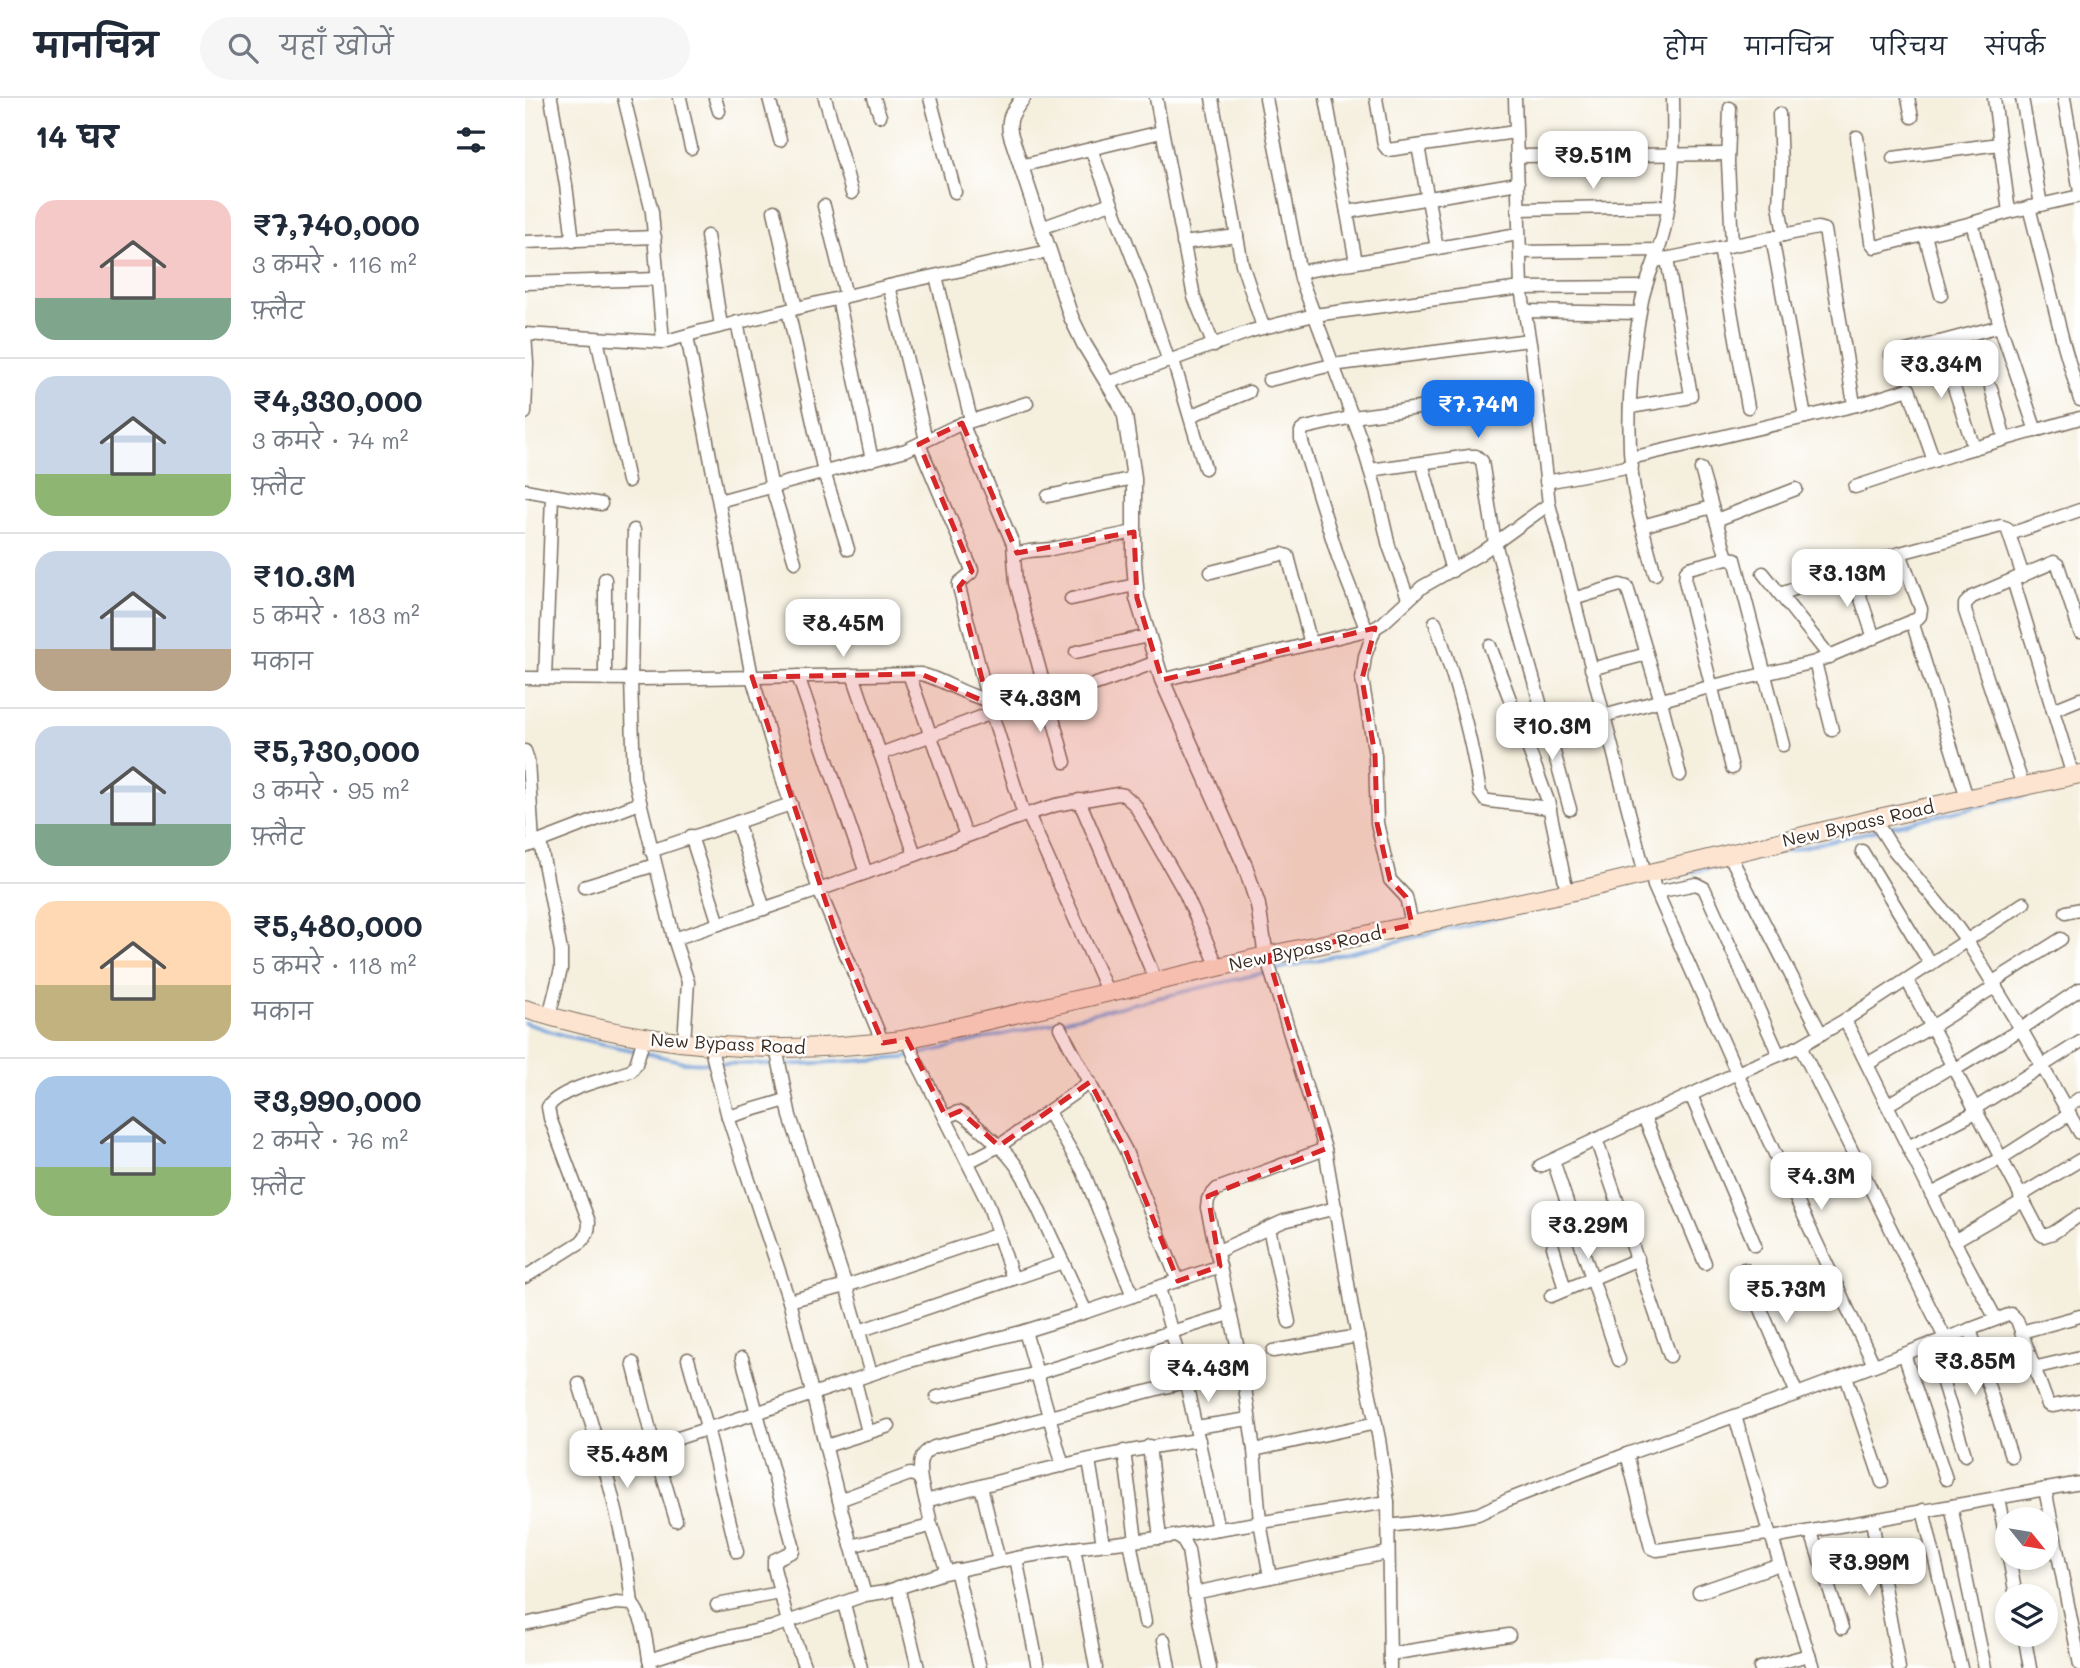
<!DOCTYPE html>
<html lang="hi">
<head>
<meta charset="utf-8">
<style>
	:root { --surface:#fff; --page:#f6f6f7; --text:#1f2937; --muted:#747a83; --line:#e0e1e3; --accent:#1a73e8 }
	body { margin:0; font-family:Mali,"Playpen Sans Deva",sans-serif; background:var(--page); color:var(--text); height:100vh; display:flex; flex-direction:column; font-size:26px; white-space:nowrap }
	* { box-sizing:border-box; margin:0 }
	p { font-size:23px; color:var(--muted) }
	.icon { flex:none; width:38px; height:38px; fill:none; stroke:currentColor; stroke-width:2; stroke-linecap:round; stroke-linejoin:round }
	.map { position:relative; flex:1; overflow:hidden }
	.side { display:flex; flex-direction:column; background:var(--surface); width:525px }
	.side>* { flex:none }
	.needle { width:46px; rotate:120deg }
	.controls { position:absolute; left:1470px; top:1409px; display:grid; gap:14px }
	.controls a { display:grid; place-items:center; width:63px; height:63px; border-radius:50%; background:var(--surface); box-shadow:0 4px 10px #0003; font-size:35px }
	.price { position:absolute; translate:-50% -60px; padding:0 16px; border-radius:14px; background:#fff; color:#222; font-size:23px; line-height:46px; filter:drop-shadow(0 2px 4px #0008) }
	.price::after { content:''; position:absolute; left:50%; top:42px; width:21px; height:16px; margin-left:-10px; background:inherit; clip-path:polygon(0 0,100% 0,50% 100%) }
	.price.active { background:var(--accent); color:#fff }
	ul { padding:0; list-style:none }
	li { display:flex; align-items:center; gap:21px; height:175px; padding:0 35px }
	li+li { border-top:2px solid var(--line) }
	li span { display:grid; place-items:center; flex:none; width:196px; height:140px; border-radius:21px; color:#555 }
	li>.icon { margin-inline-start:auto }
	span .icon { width:84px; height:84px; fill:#fffc; stroke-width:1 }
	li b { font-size:30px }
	h2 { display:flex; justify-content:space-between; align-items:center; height:84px; padding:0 35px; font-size:30px }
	header { display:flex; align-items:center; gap:42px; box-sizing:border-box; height:98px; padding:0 35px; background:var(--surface); border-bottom:2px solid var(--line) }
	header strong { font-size:33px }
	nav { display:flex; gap:38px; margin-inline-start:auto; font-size:24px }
	.search { width:490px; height:63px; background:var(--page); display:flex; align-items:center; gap:18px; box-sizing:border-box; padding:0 24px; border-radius:38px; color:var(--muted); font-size:26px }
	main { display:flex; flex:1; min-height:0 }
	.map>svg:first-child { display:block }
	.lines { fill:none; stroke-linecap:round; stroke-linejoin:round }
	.stream { stroke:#71a0da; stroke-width:3.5 }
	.minor-casing { stroke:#7c6f61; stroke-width:15 }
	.tertiary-casing { stroke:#7c6f61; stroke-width:17 }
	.secondary-casing { stroke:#7c6f61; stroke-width:20 }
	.minor { stroke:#fff; stroke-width:12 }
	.tertiary { stroke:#fff; stroke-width:14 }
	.secondary { stroke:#fde4d0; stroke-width:18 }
	.marked { fill:#d62828; fill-opacity:0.2; stroke:#d62828; stroke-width:5; stroke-dasharray:14 9; stroke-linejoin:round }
	.labels { text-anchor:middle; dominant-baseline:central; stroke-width:5; stroke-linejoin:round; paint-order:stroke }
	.street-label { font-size:18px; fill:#3b2a1e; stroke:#fff }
</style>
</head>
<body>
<header>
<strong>मानचित्र</strong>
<div class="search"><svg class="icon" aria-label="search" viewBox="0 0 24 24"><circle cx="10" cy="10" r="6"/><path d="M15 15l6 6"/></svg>यहाँ खोजें</div>
<nav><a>होम</a><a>मानचित्र</a><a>परिचय</a><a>संपर्क</a></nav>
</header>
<main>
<section class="side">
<h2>14 घर<svg class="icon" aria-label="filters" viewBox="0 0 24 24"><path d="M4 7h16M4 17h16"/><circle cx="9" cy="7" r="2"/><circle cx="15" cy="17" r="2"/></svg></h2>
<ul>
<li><span style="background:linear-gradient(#f6c9c9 70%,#7fa58c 0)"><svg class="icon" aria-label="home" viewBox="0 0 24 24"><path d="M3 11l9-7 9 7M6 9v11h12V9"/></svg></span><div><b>₹7,740,000</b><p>3 कमरे · 116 m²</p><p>फ़्लैट</p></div></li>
<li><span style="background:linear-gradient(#c9d6e8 70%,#8fb573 0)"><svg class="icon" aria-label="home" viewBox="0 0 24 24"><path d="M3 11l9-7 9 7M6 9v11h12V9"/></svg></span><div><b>₹4,330,000</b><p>3 कमरे · 74 m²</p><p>फ़्लैट</p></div></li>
<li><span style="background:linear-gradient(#c9d6e8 70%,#b9a48a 0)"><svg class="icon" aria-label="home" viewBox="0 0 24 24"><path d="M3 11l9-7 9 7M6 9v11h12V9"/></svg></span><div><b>₹10.3M</b><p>5 कमरे · 183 m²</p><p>मकान</p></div></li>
<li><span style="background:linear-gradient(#c9d6e8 70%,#7fa58c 0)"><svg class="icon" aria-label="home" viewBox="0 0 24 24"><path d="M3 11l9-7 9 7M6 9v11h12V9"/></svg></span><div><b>₹5,730,000</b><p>3 कमरे · 95 m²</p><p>फ़्लैट</p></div></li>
<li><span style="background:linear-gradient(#ffd9b3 60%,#c2b280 0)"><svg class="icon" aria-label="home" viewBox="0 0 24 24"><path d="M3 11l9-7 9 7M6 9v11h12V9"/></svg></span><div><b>₹5,480,000</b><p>5 कमरे · 118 m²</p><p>मकान</p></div></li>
<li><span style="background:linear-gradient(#a9c7e8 65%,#8fb573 0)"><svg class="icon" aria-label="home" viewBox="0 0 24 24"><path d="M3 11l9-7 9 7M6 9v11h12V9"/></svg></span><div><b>₹3,990,000</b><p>2 कमरे · 76 m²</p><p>फ़्लैट</p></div></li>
</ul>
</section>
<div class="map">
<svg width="1555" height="1570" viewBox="0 0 1555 1570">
	<rect width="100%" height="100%" fill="#fff"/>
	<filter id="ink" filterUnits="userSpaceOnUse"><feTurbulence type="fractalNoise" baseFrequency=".0143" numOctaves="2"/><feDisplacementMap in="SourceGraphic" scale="14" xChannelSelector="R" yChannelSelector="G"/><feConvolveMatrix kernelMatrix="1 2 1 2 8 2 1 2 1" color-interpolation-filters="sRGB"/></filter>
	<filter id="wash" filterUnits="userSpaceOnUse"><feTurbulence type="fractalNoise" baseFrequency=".00686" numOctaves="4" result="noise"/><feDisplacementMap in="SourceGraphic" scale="28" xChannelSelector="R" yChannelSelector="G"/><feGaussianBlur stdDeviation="1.57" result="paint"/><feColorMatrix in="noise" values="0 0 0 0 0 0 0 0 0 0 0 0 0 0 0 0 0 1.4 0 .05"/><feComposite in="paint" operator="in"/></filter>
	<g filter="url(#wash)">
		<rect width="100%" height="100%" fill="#f5efde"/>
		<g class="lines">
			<!-- stream -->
			<g class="stream">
				<path d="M1359,730L1502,697"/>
				<path d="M1213,764L1352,732"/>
				<path d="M1148,778L1205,766"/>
				<path d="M749,872L1045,803"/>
				<path d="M0,925L40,938L111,953"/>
				<path d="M121,955L159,964L185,965"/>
				<path d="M193,965L251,967"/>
				<path d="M259,967L379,960L742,874"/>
			</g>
		</g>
	</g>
	<g filter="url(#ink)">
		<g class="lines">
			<!-- minor casing -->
			<g class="minor-casing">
				<g id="minor">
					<path d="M26,0L41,87L48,143"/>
					<path d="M99,0L127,114L138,244"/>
					<path d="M155,0L166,50"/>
					<path d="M190,0L194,13"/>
					<path d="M244,0L255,42"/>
					<path d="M300,0L327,95"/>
					<path d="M349,0L355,18"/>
					<path d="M405,0L430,94"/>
					<path d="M631,0L669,199L689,248"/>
					<path d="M687,0L717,166L738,229"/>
					<path d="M741,0L776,181L836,342L851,392L864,448L883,500"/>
					<path d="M801,0L831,164"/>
					<path d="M851,0L859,47L863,52L990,34"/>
					<path d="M990,0L996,190L1006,252L1024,406L1120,776"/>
					<path d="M1383,0L1387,19"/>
					<path d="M1469,0L1484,114"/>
					<path d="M1497,0L1516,107"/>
					<path d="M1539,0L1555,94"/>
					<path d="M1205,10L1203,64L1207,147"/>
					<path d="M1254,16L1256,69L1254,107L1259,137"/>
					<path d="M1332,39L1346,144L1350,149L1447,125L1484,114L1555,98"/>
					<path d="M893,48L912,150"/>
					<path d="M566,51L621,195L644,264"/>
					<path d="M992,58L1203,56"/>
					<path d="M1368,60L1474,46"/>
					<path d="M495,68L636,34"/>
					<path d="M299,108L321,198"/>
					<path d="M1504,109L1539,247L1555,302"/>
					<path d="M993,111L1143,108"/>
					<path d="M249,113L271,210"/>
					<path d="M822,114L993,85"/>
					<path d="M1447,125L1475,228L1511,333"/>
					<path d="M516,130L586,105"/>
					<path d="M1400,137L1416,197"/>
					<path d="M182,138L196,228"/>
					<path d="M1247,139L1280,319"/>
					<path d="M0,144L130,139"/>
					<path d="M658,145L712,138"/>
					<path d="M1195,150L1223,309"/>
					<path d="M995,154L1134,152"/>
					<path d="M1130,163L1293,130L1300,132L1329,306L1332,307L1384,291L1409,363"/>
					<path d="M775,174L993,136"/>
					<path d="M411,178L446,322"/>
					<path d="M0,185L133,181"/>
					<path d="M364,188L401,342"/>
					<path d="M313,200L347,362"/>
					<path d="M263,212L299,374L323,451"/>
					<path d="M1000,213L1114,215"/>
					<path d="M212,224L247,390L270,464"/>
					<path d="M162,238L227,579L260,689L294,792L358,945"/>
					<path d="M72,241L103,383"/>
					<path d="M1414,244L1449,350"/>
					<path d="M1366,257L1475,228"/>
					<path d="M648,262L680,370"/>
					<path d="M744,282L807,267L1004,242"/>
					<path d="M583,285L726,233L789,217L996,190L1119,189"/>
					<path d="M1466,290L1480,341"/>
					<path d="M1105,309L1161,300L1166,297L1142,161"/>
					<path d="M0,315L2,266L0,236L138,244L177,233L372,186L524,153"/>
					<path d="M665,318L724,294"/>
					<path d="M437,325L488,446L491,485L540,664"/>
					<path d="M394,346L447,472L446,475L434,485V489L463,603L499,717"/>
					<path d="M1106,360L1332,307"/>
					<path d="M897,365L927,473"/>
					<path d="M1176,371L1202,460"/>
					<path d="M845,372L945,358H951L957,363L970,445L1045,711"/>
					<path d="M1021,384L1107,368"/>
					<path d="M1330,389L1435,354L1555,320"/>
					<path d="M0,392L76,406"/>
					<path d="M523,398L609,380"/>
					<path d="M194,403L381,352L431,328L502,305"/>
					<path d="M1191,422L1271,391"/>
					<path d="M1117,428L1187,409"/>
					<path d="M109,432L106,581L109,679L149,841L163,884L159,944"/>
					<path d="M1485,436L1555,412"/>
					<path d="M489,456L504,453L526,451L609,434"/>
					<path d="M1326,471L1349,540"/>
					<path d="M686,474L757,456L763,458L786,546"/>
					<path d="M1238,475L1305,559"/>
					<path d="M1130,476C1121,443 1111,410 1107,377C1101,322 1106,263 1116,208C1120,181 1134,158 1139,132C1149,88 1149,45 1148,0"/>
					<path d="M1488,482L1548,678"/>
					<path d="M1255,496L1375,455L1476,428L1482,430L1498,478"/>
					<path d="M546,501L610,487"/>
					<path d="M1048,501L1095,487L1102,489L1136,603L1155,677"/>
					<path d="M1387,523L1442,700"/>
					<path d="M910,524C930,580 946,637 955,695L960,702L964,703L1025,710"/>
					<path d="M850,530L840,558L837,581L850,657L852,725L865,782L881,799L887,827"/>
					<path d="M842,533L813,459L776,341V333L780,330L828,319L1011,294"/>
					<path d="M965,548L1023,703L1042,794"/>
					<path d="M551,554L623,538"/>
					<path d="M1290,564L1307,632"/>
					<path d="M1066,571L1122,556"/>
					<path d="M384,576L441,738"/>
					<path d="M328,577L390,757"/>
					<path d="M273,578L341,775"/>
					<path d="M0,580L117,581L396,576C419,582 439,597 462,602C477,606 491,604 505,602C549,596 589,580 631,564"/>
					<path d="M20,580L27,398"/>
					<path d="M80,581V481"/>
					<path d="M637,582L850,530L858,525L897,489L955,456L1024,406"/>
					<path d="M1528,612L1555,601"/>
					<path d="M1024,633L1188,588L1290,564L1392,521L1395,518L1396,511L1375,455"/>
					<path d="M0,653L3,662L8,746"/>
					<path d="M355,656L467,615"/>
					<path d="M1207,670L1160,483L1161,473L1164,470L1202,460L1210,461L1258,647"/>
					<path d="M1498,688L1440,513V506L1447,499L1529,464L1533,467L1555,534"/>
					<path d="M554,702L631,883"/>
					<path d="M503,716L583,895"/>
					<path d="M1349,721L1368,751L1426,821L1442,843L1496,931L1555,1035"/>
					<path d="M212,724L239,811"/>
					<path d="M166,738L194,826"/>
					<path d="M15,744L36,853V871L24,918"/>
					<path d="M0,749L115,705"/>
					<path d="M126,753L266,706"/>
					<path d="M1337,753L1406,867"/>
					<path d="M1204,756L1296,936"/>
					<path d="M1126,775L1129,788L1212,975L1349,1267"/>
					<path d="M59,789L130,767"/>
					<path d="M1132,794L1171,786L1179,790L1254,957"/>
					<path d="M1541,814L1555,811"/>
					<path d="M149,841L294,792L503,716L531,707L593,696L599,697L610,707L660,795L693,869"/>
					<path d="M741,858L800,1051L828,1215L854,1341L863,1404L865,1570"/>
					<path d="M1382,882L1516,1136L1519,1138L1528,1135L1555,1117"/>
					<path d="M1468,884L1536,841"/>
					<path d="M1320,922L1435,1154L1471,1221"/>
					<path d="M535,930L600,1051L653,1183"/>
					<path d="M383,941L390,960L463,1105L488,1181"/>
					<path d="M185,947L203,1019L264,1203L317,1414L340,1497"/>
					<path d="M1275,948L1420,1240"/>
					<path d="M251,950L265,1018L321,1188L346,1276"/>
					<path d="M1342,966L1406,929L1471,888"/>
					<path d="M1429,972L1496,931L1555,891"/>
					<path d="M1166,997L1230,1147"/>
					<path d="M1362,1007L1427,968"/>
					<path d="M1541,1010L1555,1000"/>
					<path d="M1449,1011L1555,944"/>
					<path d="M523,1014L558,1073L608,1198"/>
					<path d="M203,1019L261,1002"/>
					<path d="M421,1019L433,1014L440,1018C462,1037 485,1054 499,1080L561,1214"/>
					<path d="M1119,1019L1180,1165"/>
					<path d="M1071,1041L1145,1258"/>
					<path d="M1383,1049L1451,1014"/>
					<path d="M1028,1062L1094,1262"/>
					<path d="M443,1064L474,1048L565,984"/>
					<path d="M1015,1068L1212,975L1275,948L1320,922L1499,805"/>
					<path d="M1406,1096L1475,1061L1545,1016"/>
					<path d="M1495,1098L1555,1062"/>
					<path d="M744,1130L764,1224"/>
					<path d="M1429,1143L1498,1103"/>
					<path d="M1028,1149L1040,1192"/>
					<path d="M691,1154L759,1123L811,1110"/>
					<path d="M1219,1171L1272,1296"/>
					<path d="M0,1179L56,1144C62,1138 64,1133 64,1124L25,1020L23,1009C36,990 85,980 106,973L111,966L119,940"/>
					<path d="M634,1190L661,1285L693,1431"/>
					<path d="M1026,1198L1113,1161"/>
					<path d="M264,1203L321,1188L474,1136"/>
					<path d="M1445,1231L1486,1358"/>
					<path d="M334,1233L538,1164"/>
					<path d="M500,1233L538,1368"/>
					<path d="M1496,1234L1555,1218"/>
					<path d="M1406,1246L1440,1357"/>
					<path d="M748,1253L833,1238"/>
					<path d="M1379,1256L1421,1381"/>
					<path d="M217,1260L268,1447V1453L249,1462V1470L263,1524L280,1570"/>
					<path d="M163,1261L182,1329L212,1454"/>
					<path d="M108,1265L129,1348L151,1422"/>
					<path d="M1508,1270L1555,1259"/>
					<path d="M1321,1278L1357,1384"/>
					<path d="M330,1283L343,1334"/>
					<path d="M54,1286C77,1358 100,1431 107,1506"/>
					<path d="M412,1299L513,1275L705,1216"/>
					<path d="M1210,1318L1245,1438"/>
					<path d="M671,1329L724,1321"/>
					<path d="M301,1348L364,1328"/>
					<path d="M624,1348L635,1440"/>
					<path d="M729,1352L851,1325"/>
					<path d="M599,1353L611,1442"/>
					<path d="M1102,1356L1126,1450L1132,1452L1242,1436L1247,1440L1288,1570"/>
					<path d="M564,1362L578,1446"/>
					<path d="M79,1364L237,1313L385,1263L500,1233L561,1214L695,1168"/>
					<path d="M396,1383C394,1367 393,1356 409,1349L717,1269"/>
					<path d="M456,1388L474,1463"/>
					<path d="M1520,1391L1555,1567"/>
					<path d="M1473,1399L1482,1447"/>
					<path d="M314,1402L385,1376L392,1378L396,1383L405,1421V1428L326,1448"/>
					<path d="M401,1403C491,1378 581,1354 674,1342"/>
					<path d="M1426,1408L1460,1570"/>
					<path d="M1398,1412L1436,1570"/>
					<path d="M1347,1423L1374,1570"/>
					<path d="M406,1426L422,1474"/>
					<path d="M863,1428L930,1420L953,1416L985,1401L1102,1356L1272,1296L1486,1216L1492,1222L1523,1307L1527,1308L1555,1303"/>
					<path d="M1286,1434L1317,1530"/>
					<path d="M650,1438L863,1404"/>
					<path d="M1247,1440L1555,1385"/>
					<path d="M605,1443L620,1524"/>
					<path d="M549,1450L571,1570"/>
					<path d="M491,1460L513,1570"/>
					<path d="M1484,1460L1491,1498"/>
					<path d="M431,1472L455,1570"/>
					<path d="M745,1479L735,1424L729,1352L717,1269L682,1110L683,1101L692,1091L800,1051"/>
					<path d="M373,1489L393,1570"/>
					<path d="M1174,1494L1255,1466"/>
					<path d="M669,1495L862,1455"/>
					<path d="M319,1506L336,1570"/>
					<path d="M192,1507L254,1495"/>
					<path d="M0,1526L91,1505L107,1506C121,1522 121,1550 126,1570"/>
					<path d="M1499,1536L1505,1570"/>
					<path d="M639,1542L644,1570"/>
					<path d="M865,1556L984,1537"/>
					<path d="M124,1562L180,1544L248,1529L340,1497L360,1494L415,1476L491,1460L557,1449L650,1438L657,1441L663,1452L670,1497L685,1570"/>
					<path d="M1235,1570L1284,1557"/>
				</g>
			</g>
			<!-- tertiary casing -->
			<g class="tertiary-casing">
				<path id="tertiary" d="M498,0C488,13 481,22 486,38L546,219L559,246L594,304L600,318L609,380V465L612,500L637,582L720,768L733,807L741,858"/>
			</g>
			<!-- secondary casing -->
			<g class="secondary-casing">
				<path id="secondary" d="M0,911C125,950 248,959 377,942L741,858L1063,790L1349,721L1555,676"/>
			</g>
			<!-- minor -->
			<use href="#minor" class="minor"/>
			<!-- tertiary -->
			<use href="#tertiary" class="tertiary"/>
			<!-- secondary -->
			<use href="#secondary" class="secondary"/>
		</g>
	</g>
	<!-- marked area -->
	<path class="marked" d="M437,325L492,455L609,434L612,500L637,582L850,530L837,581L850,657L852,725L865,782L881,799L887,827L743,858L800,1051L683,1098L695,1168L653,1183L600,1051L565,984L474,1048L435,1013L421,1019L382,941L358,945L310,832L227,579L396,576L463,605L434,489L447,473L394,346Z"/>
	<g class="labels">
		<!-- street labels -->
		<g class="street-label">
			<text transform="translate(1333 725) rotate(-13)">New Bypass Road</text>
			<text transform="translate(780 850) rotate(-12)">New Bypass Road</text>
			<text transform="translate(203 945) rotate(3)">New Bypass Road</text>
		</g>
	</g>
</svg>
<div class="controls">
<a><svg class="needle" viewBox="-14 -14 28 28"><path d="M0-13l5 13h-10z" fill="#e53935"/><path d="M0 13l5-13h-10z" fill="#747a83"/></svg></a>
<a><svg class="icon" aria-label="layers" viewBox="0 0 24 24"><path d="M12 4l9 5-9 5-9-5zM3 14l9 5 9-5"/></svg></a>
</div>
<b class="price" style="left:1068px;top:93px">₹9.51M</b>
<b class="price" style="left:1416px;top:302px">₹3.34M</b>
<b class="price active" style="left:953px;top:342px">₹7.74M</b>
<b class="price" style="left:1322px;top:511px">₹3.13M</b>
<b class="price" style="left:318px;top:561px">₹8.45M</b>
<b class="price" style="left:515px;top:636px">₹4.33M</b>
<b class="price" style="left:1027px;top:664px">₹10.3M</b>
<b class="price" style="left:1296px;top:1114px">₹4.3M</b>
<b class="price" style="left:1063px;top:1163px">₹3.29M</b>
<b class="price" style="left:1261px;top:1227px">₹5.73M</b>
<b class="price" style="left:1450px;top:1299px">₹3.85M</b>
<b class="price" style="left:683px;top:1306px">₹4.43M</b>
<b class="price" style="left:102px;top:1392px">₹5.48M</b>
<b class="price" style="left:1344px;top:1500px">₹3.99M</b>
</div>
</main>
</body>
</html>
